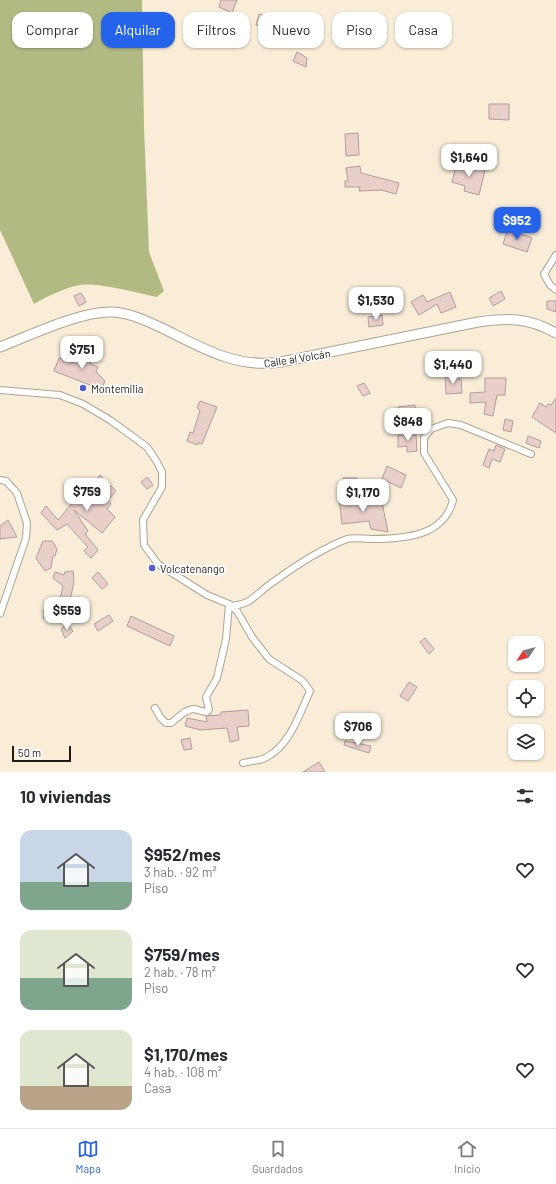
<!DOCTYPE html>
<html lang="es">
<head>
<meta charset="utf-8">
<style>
	:root { --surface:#fff; --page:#f7f7f7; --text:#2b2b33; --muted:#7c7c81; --line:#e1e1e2; --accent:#2563eb }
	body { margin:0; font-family:Barlow,sans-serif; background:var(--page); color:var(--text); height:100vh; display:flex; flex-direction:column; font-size:15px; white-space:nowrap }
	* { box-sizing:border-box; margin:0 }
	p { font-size:13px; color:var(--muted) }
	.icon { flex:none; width:22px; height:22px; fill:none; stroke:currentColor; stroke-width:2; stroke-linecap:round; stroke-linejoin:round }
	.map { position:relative; height:772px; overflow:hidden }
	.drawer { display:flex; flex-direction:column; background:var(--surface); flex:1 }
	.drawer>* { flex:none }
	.banner { position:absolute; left:12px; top:12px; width:532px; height:36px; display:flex; gap:8px }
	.needle { width:26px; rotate:234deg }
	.controls { position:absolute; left:508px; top:636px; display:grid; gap:8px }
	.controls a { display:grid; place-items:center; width:36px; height:36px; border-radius:8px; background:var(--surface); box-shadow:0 1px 3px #0004; font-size:20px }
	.scale { position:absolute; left:12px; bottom:10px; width:59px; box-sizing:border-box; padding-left:4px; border:2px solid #201c14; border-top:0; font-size:11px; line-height:14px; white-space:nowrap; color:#201c14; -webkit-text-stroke:3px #fff; paint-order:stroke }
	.price { position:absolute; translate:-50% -34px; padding:0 9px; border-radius:8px; background:#fff; color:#222; font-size:13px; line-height:26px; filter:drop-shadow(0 1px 2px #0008) }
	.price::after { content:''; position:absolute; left:50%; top:24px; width:12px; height:9px; margin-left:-6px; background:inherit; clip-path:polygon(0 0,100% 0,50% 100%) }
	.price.selected { background:var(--accent); color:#fff }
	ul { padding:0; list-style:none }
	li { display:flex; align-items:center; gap:12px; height:100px; padding:0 20px }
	li span { display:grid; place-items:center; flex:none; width:112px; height:80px; border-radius:12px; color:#555 }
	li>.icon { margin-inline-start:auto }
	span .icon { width:48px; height:48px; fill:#fffc; stroke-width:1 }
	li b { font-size:17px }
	h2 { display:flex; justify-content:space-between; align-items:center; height:48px; padding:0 20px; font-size:17px }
	.pill { padding:0 14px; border-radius:12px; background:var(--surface); box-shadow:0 1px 3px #0004; font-size:14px; line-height:36px }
	.pill.selected { background:var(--accent); color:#fff }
	.dock { display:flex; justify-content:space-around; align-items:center; height:56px; border-top:1px solid var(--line); background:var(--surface); font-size:11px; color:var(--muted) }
	.dock a { display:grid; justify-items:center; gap:2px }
	.dock .selected { color:var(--accent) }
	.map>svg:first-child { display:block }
	.forest { fill:#b1ba83 }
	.building { fill:#e9cfca; stroke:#b49b97 }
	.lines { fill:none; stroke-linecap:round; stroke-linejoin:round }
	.street-casing { stroke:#afa390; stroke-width:8 }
	.secondary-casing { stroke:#afa390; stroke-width:11 }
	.street { stroke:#fff; stroke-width:6 }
	.secondary { stroke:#fff; stroke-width:9 }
	.poi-dot { fill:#555ad1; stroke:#fff; stroke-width:1.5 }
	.labels { text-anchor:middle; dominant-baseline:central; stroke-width:3.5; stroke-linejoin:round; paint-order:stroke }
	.street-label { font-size:11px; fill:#201c14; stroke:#fff }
	.poi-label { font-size:11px; fill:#201c14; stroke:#fff; text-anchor:start }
</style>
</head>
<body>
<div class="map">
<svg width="556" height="772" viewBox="0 0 556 772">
	<rect width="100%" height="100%" fill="#f9edd8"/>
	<!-- forest -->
	<path class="forest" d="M0,0H142L144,127L149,252L164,291L157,297C138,293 97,282 80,285C64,288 48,296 34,304L0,230Z"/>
	<!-- building -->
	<g class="building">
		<path d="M221,0H237L232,13L219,7Z"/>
		<path d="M259,14L271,17L268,29L256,25Z"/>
		<path d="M281,14L295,17V29L281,30Z"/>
		<path d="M297,52L307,58L306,67L293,61Z"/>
		<path d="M489,104H509V120L489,119Z"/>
		<path d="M358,133L359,155L346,156L345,134Z"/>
		<path d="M457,162L485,170L479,195L464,191L465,186L452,182Z"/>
		<path d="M360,166L361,173L399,183L396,194L381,190L359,191L360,187H345V181H348L346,168Z"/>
		<path d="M508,229L532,238L527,252L503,244Z"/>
		<path d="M501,291L505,299L493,306L489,298Z"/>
		<path d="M450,292L456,307L441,313L437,304L419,315L411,302L423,295L427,302Z"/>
		<path d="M81,293L86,302L79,306L74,296Z"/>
		<path d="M547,301H556V312L547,309Z"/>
		<path d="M382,315L383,325L369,327L368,317Z"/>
		<path d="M85,346L94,349L90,364L98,367L96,372L105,381L101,390L95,387L54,371L59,358L73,363L75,359L80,361Z"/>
		<path d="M456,374V379H461L462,393L446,394L445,375Z"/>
		<path d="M485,378H506L505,395H497L493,416L484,414L486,402L470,403V393L485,392Z"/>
		<path d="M364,383L370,393L363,396L357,386Z"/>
		<path d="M556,398V433L532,417L540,403L546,407L548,404L551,405Z"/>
		<path d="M200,401L217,407L202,444L198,443L197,445L187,441L190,432L193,433L200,410L197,408Z"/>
		<path d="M415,405L417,422L399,423L398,407Z"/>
		<path d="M505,419L513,421L511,432L503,430Z"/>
		<path d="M398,435H416L417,451L407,452V446L398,447Z"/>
		<path d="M528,436L541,441L539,448L526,443Z"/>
		<path d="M496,445L505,449L500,462L492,459L489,468L483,465L489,449L494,451Z"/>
		<path d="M387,466L406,475L401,488L382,479Z"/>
		<path d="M100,475L116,491L108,500L111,504L107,509L115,517L102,533L74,510L88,531L85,534L98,550L91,558L84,551L88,547L67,524L57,530L41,513L46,506L58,520L90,482L93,484Z"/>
		<path d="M147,477L153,485L147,489L141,482Z"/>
		<path d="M343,478H357V486H344Z"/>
		<path d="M355,497L356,503L373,504L372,501L382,502L388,532L371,529L369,521L342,524L339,498Z"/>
		<path d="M8,520L17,537L0,539V526Z"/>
		<path d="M43,541H52L57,549L55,556H53L51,568L45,571L36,558Z"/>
		<path d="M73,571L74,581L70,601L60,599L63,586L53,578L55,572L64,575L65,572Z"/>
		<path d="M98,572L108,584L102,589L92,578Z"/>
		<path d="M45,607L55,612L51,621L43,618L44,614L43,612Z"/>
		<path d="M109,615L113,621L98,631L94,624Z"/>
		<path d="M131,616L174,636L170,646L127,626Z"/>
		<path d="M67,624L73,631L65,638L61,629Z"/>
		<path d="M425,638L434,649L429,654L420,642Z"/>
		<path d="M409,682L417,687L408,701L400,696Z"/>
		<path d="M248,710L249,726L237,727L239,740L230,742L227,728L201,730L185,726L187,718L207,722L206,716L221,715V712Z"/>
		<path d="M190,738L192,749L184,750L181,740Z"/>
		<path d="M345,741L371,746L369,753L344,745Z"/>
		<path d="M319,762L325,772H303Z"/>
	</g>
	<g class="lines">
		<!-- street casing -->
		<g class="street-casing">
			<g id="street">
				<path d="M556,255L544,274L550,285L556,290"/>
				<path d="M0,390L60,395L83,404L110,420L147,447L157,462L162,472V487L143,520L144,545L158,564L207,595L229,604L237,611L252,637L269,659L303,681L310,691C300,713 290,745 267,757C261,761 250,761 243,763"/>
				<path d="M0,480L6,481L17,493L27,523L26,538L0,614"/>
				<path d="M232,606C238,605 245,604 249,601C259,594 266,586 276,580C298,564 321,549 347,539C353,537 364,539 371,539C403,539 444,537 453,500L424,453V438L431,429L448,423L461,425L531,454"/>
				<path d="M155,708L160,717L166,723H171C177,719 185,709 194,709C199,710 202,712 207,712L209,710L206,697L217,678L226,639L229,604"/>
			</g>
		</g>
		<!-- secondary casing -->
		<g class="secondary-casing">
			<path id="secondary" d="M0,347C31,335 80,311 112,312C131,313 147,321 164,329C202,348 237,369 281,362L478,322C509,318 527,317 556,333"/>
		</g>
		<!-- street -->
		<use href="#street" class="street"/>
		<!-- secondary -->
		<use href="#secondary" class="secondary"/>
	</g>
	<!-- markers -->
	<g class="poi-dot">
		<circle cx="83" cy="388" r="4"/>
		<circle cx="152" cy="568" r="4"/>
	</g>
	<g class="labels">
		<!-- street labels -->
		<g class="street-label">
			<text transform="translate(297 358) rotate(-9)">Calle al Volcán</text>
		</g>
		<!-- poi labels -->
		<g class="poi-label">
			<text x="91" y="388">Montemilia</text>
			<text x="160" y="568">Volcatenango</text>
		</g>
	</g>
</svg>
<div class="controls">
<a><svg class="needle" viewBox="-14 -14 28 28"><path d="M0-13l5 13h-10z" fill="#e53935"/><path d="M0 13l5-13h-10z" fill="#7c7c81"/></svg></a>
<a><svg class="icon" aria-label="locate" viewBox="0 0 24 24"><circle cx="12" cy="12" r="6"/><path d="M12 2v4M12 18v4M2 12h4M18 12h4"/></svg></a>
<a><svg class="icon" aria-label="layers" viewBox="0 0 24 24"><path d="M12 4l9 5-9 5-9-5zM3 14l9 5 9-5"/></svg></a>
</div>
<div class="scale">50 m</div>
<b class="price" style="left:469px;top:178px">$1,640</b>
<b class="price selected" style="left:517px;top:241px">$952</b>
<b class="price" style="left:376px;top:321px">$1,530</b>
<b class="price" style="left:82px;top:370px">$751</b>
<b class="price" style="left:453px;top:385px">$1,440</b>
<b class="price" style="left:408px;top:442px">$848</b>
<b class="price" style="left:87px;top:512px">$759</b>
<b class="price" style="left:363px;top:513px">$1,170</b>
<b class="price" style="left:67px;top:631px">$559</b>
<b class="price" style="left:358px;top:747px">$706</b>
<div class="banner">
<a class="pill">Comprar</a>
<a class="pill selected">Alquilar</a>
<a class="pill">Filtros</a>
<a class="pill">Nuevo</a>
<a class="pill">Piso</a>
<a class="pill">Casa</a>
</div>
</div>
<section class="drawer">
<h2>10 viviendas<svg class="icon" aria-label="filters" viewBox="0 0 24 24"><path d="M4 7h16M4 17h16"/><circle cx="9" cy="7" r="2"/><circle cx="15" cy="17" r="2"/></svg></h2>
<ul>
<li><span style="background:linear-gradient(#c9d6e8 65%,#7fa58c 0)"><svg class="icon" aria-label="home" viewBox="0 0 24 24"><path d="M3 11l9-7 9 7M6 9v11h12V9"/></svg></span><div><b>$952/mes</b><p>3 hab. · 92 m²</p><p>Piso</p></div><svg class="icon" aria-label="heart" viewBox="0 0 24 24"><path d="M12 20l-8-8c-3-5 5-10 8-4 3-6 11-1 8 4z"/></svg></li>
<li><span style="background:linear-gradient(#dfe7d0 60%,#7fa58c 0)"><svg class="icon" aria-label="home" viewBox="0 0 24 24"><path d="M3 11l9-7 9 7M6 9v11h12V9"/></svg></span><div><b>$759/mes</b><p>2 hab. · 78 m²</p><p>Piso</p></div><svg class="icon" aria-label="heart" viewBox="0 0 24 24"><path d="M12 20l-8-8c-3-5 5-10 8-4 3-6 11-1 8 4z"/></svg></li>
<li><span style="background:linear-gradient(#dfe7d0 70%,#b9a48a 0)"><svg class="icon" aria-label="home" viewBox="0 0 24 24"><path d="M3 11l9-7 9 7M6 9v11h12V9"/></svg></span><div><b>$1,170/mes</b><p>4 hab. · 108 m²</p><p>Casa</p></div><svg class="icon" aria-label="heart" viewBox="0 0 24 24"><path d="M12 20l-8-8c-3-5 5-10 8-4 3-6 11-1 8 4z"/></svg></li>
</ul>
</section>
<nav class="dock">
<a class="selected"><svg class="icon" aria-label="map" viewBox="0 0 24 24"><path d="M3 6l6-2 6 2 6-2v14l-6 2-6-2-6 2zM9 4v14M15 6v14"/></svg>Mapa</a>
<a><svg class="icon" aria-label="saved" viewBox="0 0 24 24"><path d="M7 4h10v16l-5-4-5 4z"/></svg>Guardados</a>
<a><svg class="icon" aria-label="home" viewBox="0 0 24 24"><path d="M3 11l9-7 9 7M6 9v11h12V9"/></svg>Inicio</a>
</nav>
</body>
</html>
